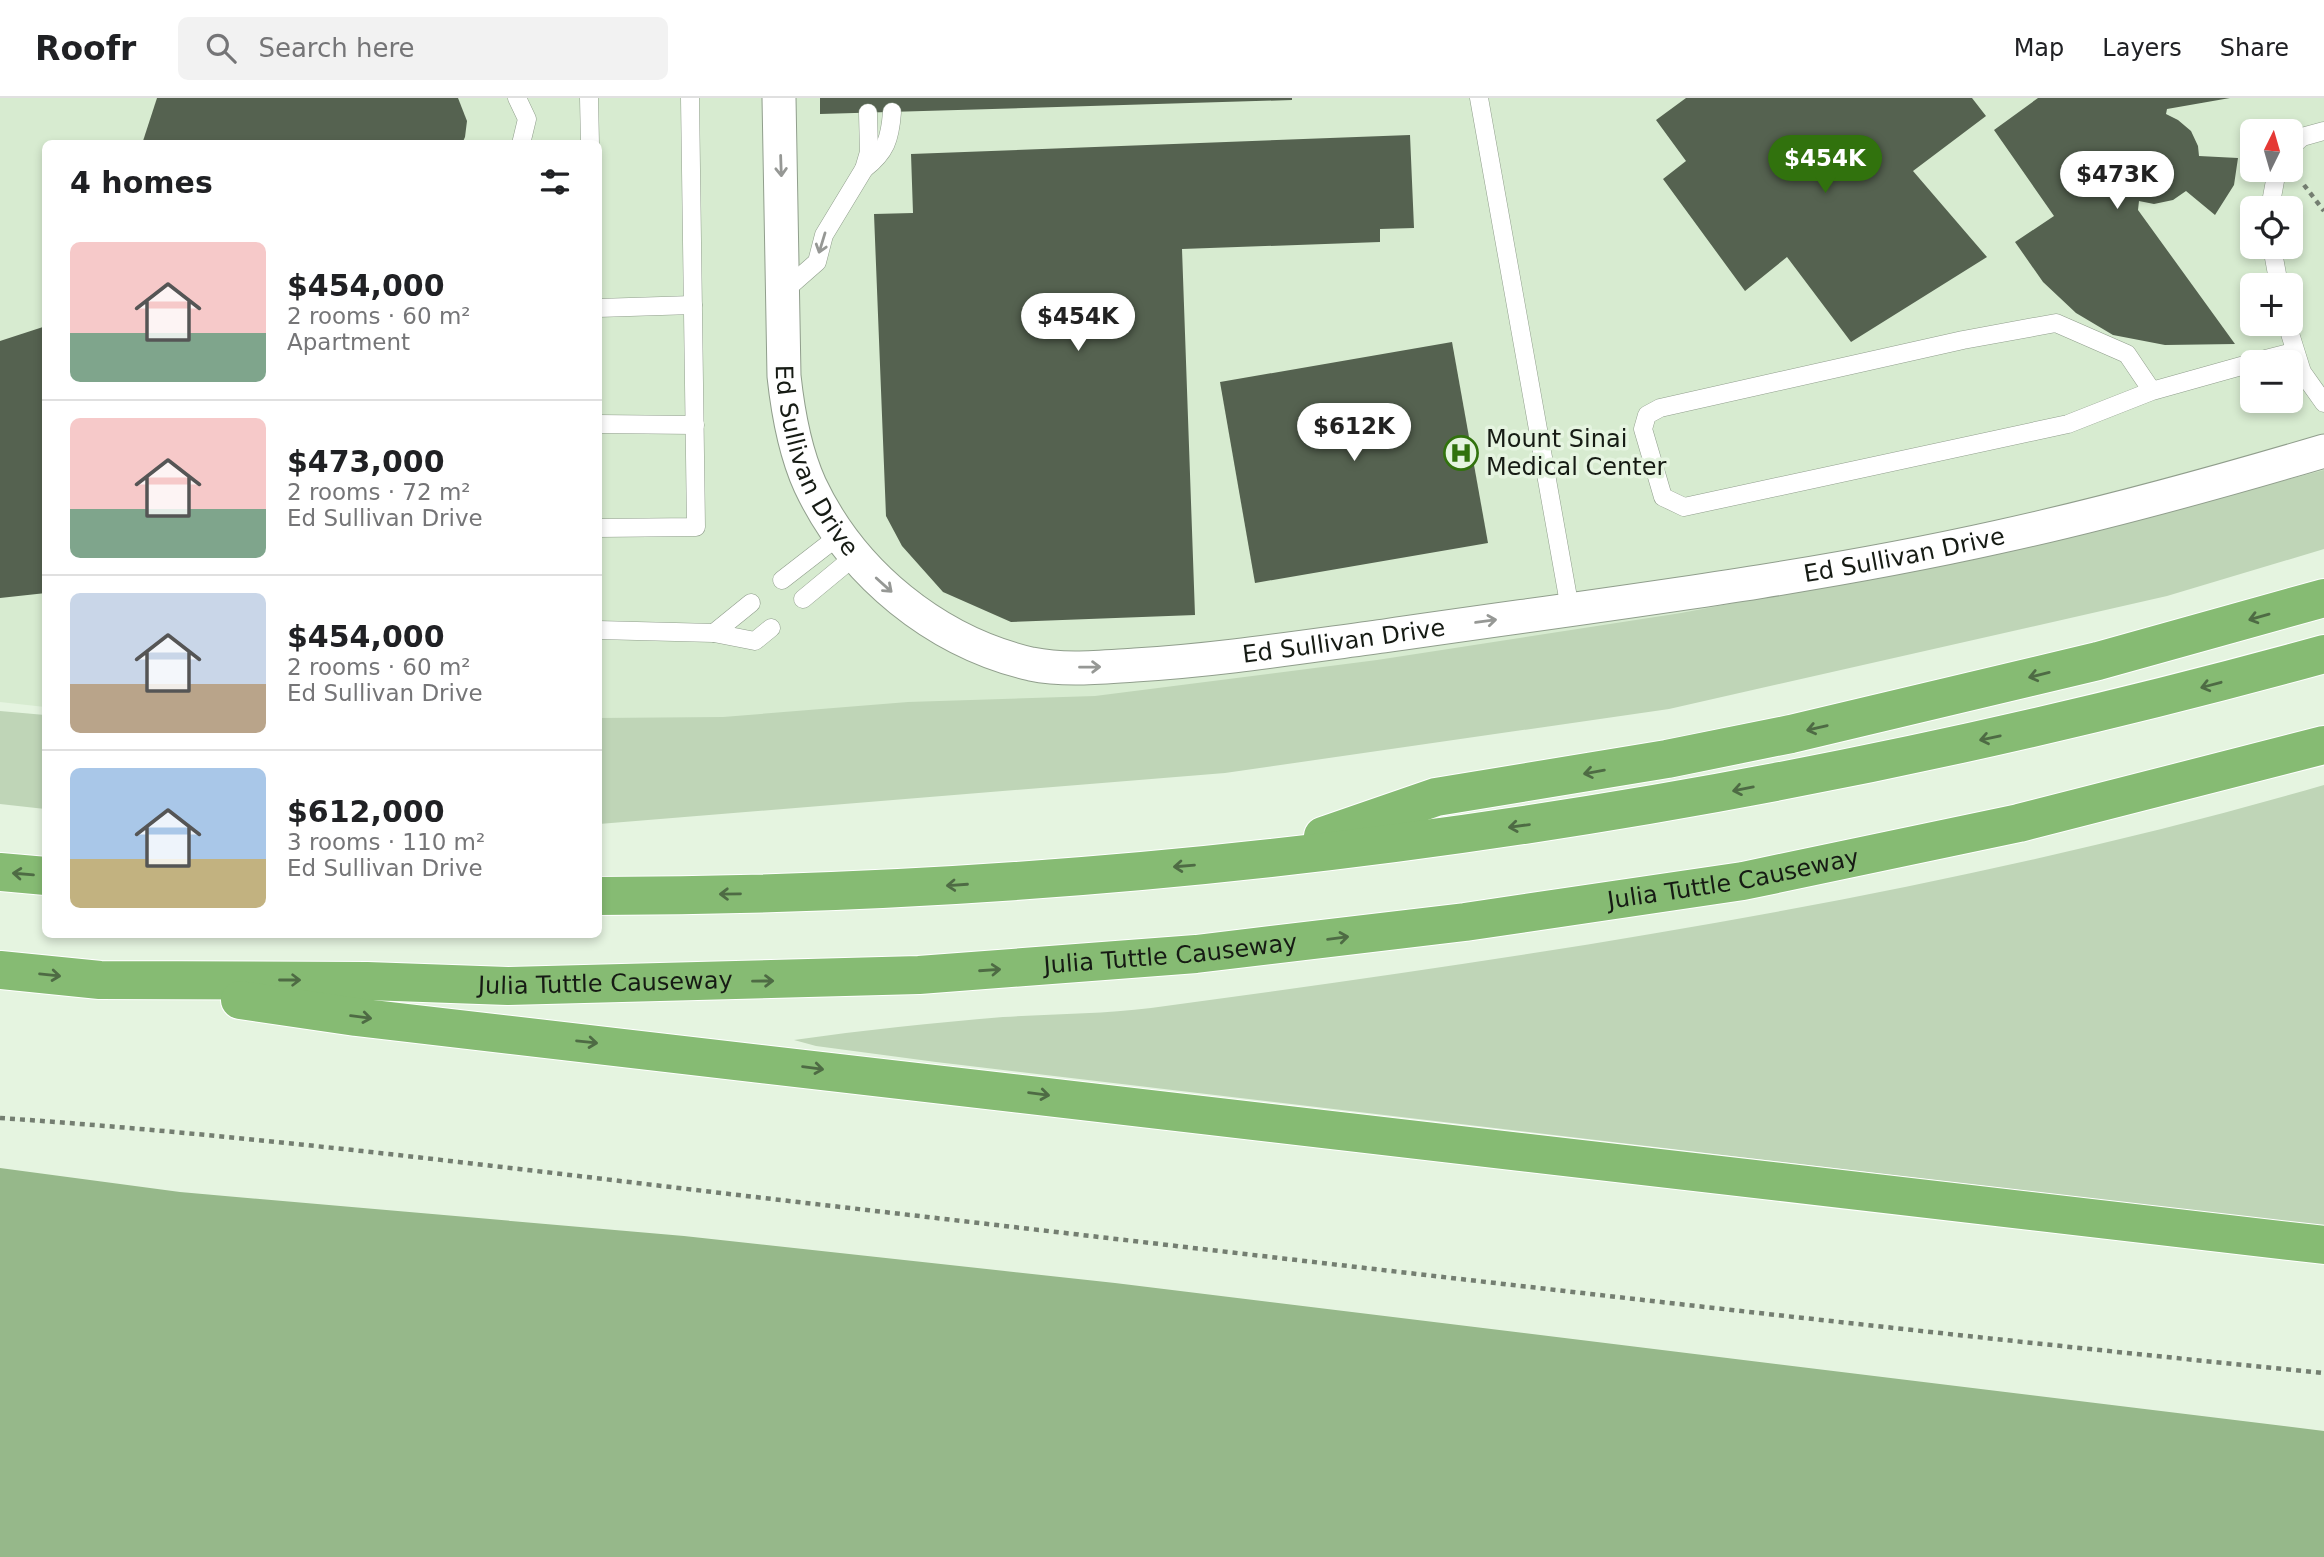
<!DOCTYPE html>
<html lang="en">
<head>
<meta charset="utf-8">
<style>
	:root { --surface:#fff; --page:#f2f2f2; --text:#202124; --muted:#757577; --line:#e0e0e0; --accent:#31720d }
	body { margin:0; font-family:"DejaVu Sans",sans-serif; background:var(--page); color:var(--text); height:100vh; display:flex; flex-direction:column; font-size:26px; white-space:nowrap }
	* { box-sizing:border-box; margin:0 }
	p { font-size:23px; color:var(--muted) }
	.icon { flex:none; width:38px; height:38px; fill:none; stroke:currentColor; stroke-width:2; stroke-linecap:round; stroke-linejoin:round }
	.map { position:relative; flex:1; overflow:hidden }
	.panel { position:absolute; left:42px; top:42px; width:560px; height:798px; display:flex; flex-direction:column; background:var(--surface); border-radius:10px; box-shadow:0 4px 10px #0003 }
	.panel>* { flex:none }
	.needle { width:46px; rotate:5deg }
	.fabs { position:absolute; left:2240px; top:21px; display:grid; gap:14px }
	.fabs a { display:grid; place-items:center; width:63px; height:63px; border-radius:10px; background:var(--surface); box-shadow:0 4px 10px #0003; font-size:35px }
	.price { position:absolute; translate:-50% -60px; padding:0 16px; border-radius:24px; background:#fff; color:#222; font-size:23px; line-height:46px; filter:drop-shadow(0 2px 4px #0008) }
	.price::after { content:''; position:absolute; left:50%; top:42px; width:21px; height:16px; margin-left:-10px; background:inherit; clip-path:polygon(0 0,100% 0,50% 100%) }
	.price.current { background:var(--accent); color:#fff }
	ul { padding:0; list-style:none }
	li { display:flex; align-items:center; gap:21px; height:175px; padding:0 28px }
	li+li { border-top:2px solid var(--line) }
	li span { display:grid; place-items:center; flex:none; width:196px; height:140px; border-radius:10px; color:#555 }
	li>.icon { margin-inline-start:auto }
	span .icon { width:84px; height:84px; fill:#fffc; stroke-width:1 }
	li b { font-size:30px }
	h2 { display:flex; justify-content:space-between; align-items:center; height:84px; padding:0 28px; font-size:30px }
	header { display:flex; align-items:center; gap:42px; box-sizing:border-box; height:98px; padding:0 35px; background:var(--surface); border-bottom:2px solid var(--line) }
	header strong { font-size:33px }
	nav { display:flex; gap:38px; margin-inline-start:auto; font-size:24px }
	.search { width:490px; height:63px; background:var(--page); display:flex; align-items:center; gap:18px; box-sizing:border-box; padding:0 24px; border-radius:10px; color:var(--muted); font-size:26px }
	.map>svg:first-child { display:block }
	.built { fill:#d7ebd0; fill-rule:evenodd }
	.green { fill:#bfd5b7 }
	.water { fill:#96b88a }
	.building { fill:#556250 }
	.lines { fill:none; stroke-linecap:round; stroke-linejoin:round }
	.lane-casing { stroke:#909e8c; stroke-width:19 }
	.street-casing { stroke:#909e8c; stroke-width:35 }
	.highway-casing { stroke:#fff; stroke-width:40 }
	.path { stroke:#747e71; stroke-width:4.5; stroke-dasharray:5 5; stroke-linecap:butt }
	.lane { stroke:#fff; stroke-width:18 }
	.street { stroke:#fff; stroke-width:33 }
	.highway { stroke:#86bb73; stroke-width:38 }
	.oneway { stroke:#969895 }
	.oneway2 { stroke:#4e6b44 }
	.labels { text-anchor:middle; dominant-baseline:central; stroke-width:7; stroke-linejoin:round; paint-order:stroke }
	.poi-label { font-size:24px; fill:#161b14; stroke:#e5f4e0; text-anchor:start }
	.street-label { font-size:24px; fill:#161b14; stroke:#e5f4e0 }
</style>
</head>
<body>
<header>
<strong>Roofr</strong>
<div class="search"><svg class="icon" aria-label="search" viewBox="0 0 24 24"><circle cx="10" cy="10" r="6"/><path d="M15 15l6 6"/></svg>Search here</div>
<nav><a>Map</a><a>Layers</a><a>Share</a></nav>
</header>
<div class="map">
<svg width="2324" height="1459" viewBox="0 0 2324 1459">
	<rect width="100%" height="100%" fill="#e5f4e0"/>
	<!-- built -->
	<path class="built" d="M0,0H2324V408L1555,571L599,638L598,46H46L45,609L0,604ZM2252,33H2291V72H2252ZM2252,110H2291V149H2252ZM2252,187H2291V226H2252ZM2252,264H2291V303H2252Z"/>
	<!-- green -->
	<g class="green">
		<path d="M2324,372V451L2167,498L1669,611L1225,675L599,726L598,620L723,619L908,604L1095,598L1377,562L1681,515L2035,448Z"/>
		<path d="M0,613L45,617V711L0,706Z"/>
		<path d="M2324,687V1128L936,964L816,948L794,942C863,932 933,925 1003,919C1052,916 1103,916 1151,910C1545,857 1941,798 2324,687Z"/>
	</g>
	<!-- water -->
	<path class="water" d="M0,1070L180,1094L684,1138L1115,1185L2324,1333V1459H0Z"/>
	<!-- building -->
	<g class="building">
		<path d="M157,0H458L467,23L465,39L462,46H142Z"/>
		<path d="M820,0H1292V2L820,16Z"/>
		<path d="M1686,0H1972L1986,18L1913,73L1987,159L1851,244L1787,159L1745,193L1663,81L1686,63L1656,22Z"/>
		<path d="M2038,0H2230L2167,11L2166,16L2178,22L2191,33L2198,48L2199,58L2238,60L2234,87L2215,117L2186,93L2173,102L2154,106L2139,103L2138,112L2235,246L2165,247L2113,237L2076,215L2043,184L2015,144L2054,118L1994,32Z"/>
		<path d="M1410,37L1414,130L1380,131V144L1182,151L1195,517L1011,524L943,494L902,448L886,418L874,116L913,115L911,56Z"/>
		<path d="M46,228V495L0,500V243Z"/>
		<path d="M1452,244L1488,445L1255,485L1220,284Z"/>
	</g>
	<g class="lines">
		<!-- lane casing -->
		<g class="lane-casing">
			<g id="lane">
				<path d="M517,0L527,21L521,46"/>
				<path d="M589,0L590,46"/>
				<path d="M1479,0L1570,511"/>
				<path d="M2291,49L2302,39L2324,33"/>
				<path d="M864,71C886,54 890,41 892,14"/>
				<path d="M2270,110L2277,72"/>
				<path d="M2272,149L2279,187"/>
				<path d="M784,193L817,164L824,137L864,71L869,54L868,15"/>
				<path d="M598,210L693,207"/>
				<path d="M2287,226L2302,274L2324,305"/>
				<path d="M2254,264L2293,254"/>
				<path d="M2152,293L2127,256L2056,225L1963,242L1660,310L1647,317L1643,331L1663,399L1684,409L2068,326L2152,293L2252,265"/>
				<path d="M598,326L695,327"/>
				<path d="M598,430L696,429L690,0"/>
				<path d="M782,482L840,437"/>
				<path d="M803,501L855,458"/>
				<path d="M598,532L714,535L755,543L771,530"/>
				<path d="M714,535L751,505"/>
			</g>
		</g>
		<!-- street casing -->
		<g class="street-casing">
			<g id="street">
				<path id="s1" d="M779,0L784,278C788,315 795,354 810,387C852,476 936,544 1031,566C1065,573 1101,569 1135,567C1218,562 1301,549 1384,538C1589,508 1796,484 1998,439C2108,415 2216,385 2324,353"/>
			</g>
		</g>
		<!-- highway casing -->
		<g class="highway-casing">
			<g id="highway">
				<path d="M1323,738L1436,699L1667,661L1791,636L2098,563L2324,500"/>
				<path d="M0,774L46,778"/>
				<path d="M598,798C1182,797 1762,711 2324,556"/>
				<path id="s2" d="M0,872L100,882L367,883L508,888L919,877L1196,856L1465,824L1743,783L2019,725L2324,647"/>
				<path d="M240,902L356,919L2324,1147"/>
			</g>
		</g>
		<!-- path -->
		<g class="path">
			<path d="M2304,87L2324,113"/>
			<path d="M0,1020C281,1039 561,1077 841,1109C1335,1166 1829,1226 2324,1275"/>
		</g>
		<!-- lane -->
		<use href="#lane" class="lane"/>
		<!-- street -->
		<use href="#street" class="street"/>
		<!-- highway -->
		<use href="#highway" class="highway"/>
	</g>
	<!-- one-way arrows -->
	<defs><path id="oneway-shaft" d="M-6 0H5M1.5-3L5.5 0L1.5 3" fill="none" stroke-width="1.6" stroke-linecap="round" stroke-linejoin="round" transform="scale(1.75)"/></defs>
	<g class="oneway">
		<use href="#oneway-shaft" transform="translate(781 68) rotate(88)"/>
		<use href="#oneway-shaft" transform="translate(822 145) rotate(107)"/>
		<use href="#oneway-shaft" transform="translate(884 487) rotate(42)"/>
		<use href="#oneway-shaft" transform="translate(1486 523) rotate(-8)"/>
		<use href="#oneway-shaft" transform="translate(1090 569) rotate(-1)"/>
	</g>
	<g class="oneway2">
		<use href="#oneway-shaft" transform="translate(2259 519) rotate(164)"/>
		<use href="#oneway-shaft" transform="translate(2039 577) rotate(166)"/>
		<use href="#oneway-shaft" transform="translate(2211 587) rotate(165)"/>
		<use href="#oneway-shaft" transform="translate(1817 630) rotate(167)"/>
		<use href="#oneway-shaft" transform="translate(1990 640) rotate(168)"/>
		<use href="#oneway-shaft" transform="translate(1594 674) rotate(170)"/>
		<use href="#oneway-shaft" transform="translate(1743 691) rotate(169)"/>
		<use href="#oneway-shaft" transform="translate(1519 728) rotate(172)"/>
		<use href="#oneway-shaft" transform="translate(1184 768) rotate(175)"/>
		<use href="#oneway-shaft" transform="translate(23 776) rotate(-175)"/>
		<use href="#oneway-shaft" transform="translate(957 787) rotate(176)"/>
		<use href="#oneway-shaft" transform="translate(730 796) rotate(179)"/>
		<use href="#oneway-shaft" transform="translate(1338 840) rotate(-7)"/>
		<use href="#oneway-shaft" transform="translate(990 872) rotate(-4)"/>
		<use href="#oneway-shaft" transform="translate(50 877) rotate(6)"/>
		<use href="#oneway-shaft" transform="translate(290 882)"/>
		<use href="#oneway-shaft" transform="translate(763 883) rotate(-1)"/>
		<use href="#oneway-shaft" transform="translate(361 919) rotate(7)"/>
		<use href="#oneway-shaft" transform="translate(587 944) rotate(6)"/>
		<use href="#oneway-shaft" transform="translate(813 970) rotate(7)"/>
		<use href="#oneway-shaft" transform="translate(1039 996) rotate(7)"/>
	</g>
	<!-- icons -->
	<defs>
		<g id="hospital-ring" transform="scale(1.75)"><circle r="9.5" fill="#e5f4e0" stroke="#31720d" stroke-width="1.5"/><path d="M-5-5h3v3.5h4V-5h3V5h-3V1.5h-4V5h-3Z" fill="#31720d"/></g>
	</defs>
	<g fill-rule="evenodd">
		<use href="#hospital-ring" x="1461" y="355"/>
	</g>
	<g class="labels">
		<!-- poi labels -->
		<g class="poi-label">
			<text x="1486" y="341">Mount Sinai<tspan x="1486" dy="28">Medical Center</tspan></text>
		</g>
		<!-- street labels -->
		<g class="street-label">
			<text stroke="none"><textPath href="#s1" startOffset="369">Ed Sullivan Drive</textPath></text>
			<text stroke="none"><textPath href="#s1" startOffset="1566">Ed Sullivan Drive</textPath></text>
			<text stroke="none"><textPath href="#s1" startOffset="999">Ed Sullivan Drive</textPath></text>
			<text stroke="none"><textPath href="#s2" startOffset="1740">Julia Tuttle Causeway</textPath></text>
			<text stroke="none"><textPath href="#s2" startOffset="1172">Julia Tuttle Causeway</textPath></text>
			<text stroke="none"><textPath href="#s2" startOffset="606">Julia Tuttle Causeway</textPath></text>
		</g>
	</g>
</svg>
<div class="fabs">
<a><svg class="needle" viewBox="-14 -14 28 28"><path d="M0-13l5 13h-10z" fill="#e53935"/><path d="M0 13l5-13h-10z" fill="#757577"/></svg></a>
<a><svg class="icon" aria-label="locate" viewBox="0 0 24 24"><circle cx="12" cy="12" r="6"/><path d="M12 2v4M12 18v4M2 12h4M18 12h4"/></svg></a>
<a>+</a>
<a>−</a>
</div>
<b class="price current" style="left:1825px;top:97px">$454K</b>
<b class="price" style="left:2117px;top:113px">$473K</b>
<b class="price" style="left:1078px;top:255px">$454K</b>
<b class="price" style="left:1354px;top:365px">$612K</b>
<section class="panel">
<h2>4 homes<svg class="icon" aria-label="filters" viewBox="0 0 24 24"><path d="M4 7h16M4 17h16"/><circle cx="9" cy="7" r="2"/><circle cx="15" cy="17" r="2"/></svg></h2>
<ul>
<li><span style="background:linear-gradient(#f6c9c9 65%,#7fa58c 0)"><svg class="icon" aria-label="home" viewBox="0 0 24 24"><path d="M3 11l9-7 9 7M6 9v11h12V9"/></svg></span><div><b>$454,000</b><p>2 rooms · 60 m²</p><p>Apartment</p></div></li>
<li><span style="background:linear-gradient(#f6c9c9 65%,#7fa58c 0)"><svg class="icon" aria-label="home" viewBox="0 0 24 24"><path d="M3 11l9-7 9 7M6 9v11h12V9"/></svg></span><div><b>$473,000</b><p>2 rooms · 72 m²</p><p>Ed Sullivan Drive</p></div></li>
<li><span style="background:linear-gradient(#c9d6e8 65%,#b9a48a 0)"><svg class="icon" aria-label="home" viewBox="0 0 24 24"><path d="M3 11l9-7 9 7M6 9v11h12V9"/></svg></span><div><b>$454,000</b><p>2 rooms · 60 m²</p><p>Ed Sullivan Drive</p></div></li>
<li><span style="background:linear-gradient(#a9c7e8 65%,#c2b280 0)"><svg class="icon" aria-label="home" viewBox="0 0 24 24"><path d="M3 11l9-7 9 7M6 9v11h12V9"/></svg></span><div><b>$612,000</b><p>3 rooms · 110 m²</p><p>Ed Sullivan Drive</p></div></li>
</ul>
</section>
</div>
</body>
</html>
